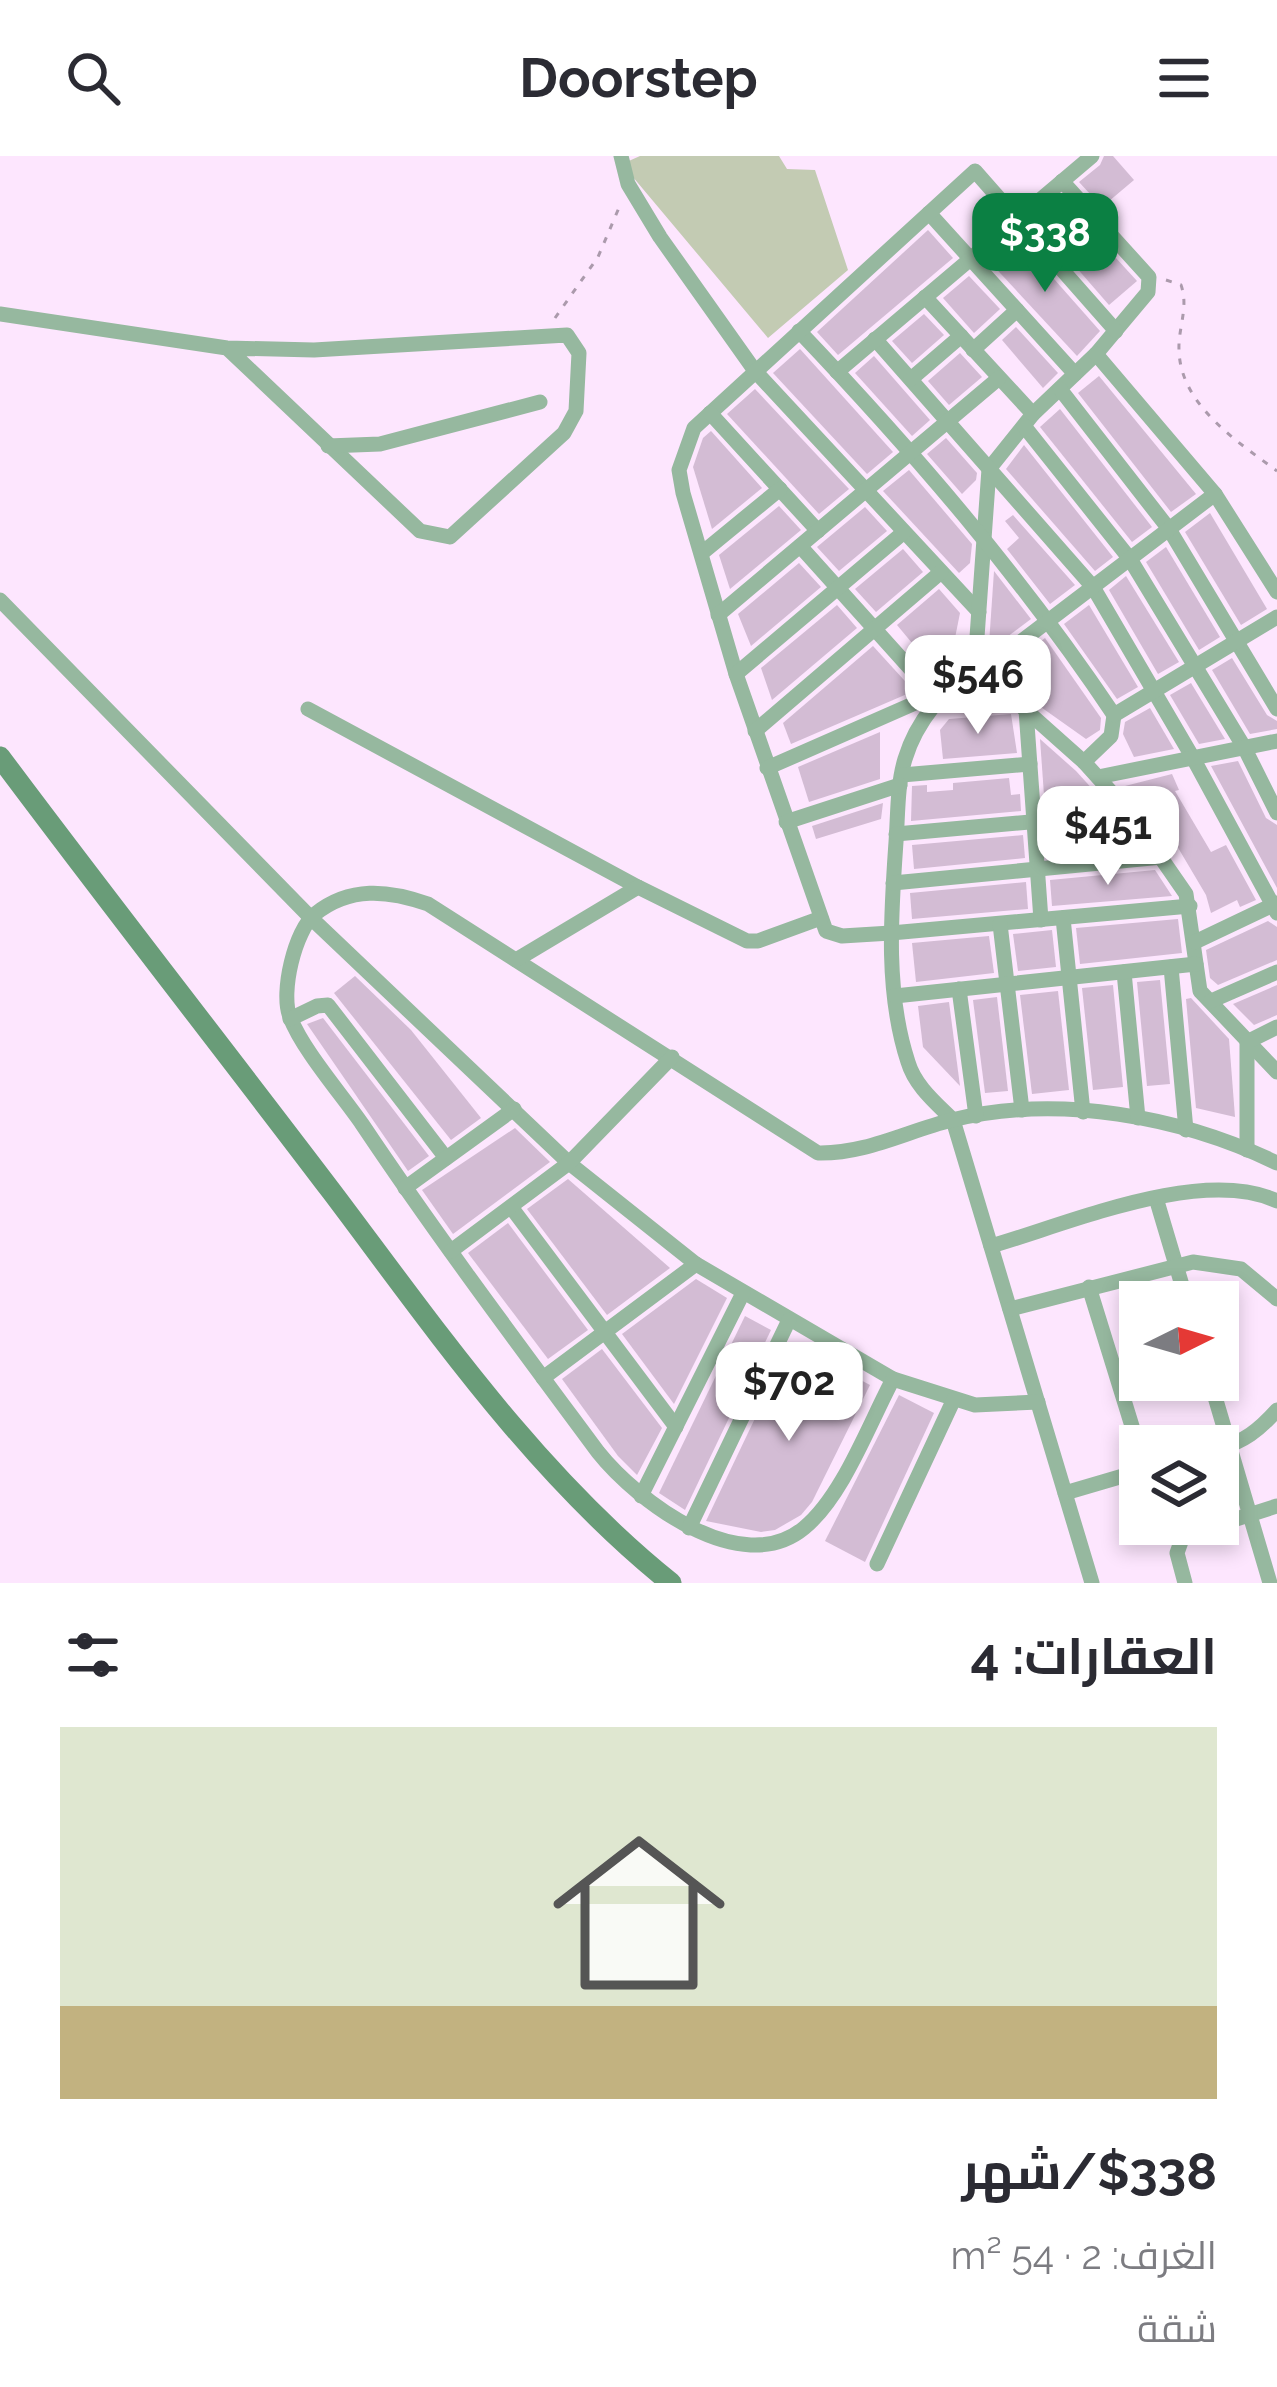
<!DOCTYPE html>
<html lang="ar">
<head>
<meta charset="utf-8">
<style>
	:root { --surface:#fff; --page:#f2f2f3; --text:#2b2b33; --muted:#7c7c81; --accent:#0b8043 }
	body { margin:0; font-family:Raleway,Cairo,sans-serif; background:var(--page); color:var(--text); direction:rtl; height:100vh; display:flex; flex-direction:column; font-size:45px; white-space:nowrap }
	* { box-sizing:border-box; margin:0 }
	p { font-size:39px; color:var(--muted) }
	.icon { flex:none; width:66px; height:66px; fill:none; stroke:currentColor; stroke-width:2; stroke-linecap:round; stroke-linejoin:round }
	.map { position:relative; height:1427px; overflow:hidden; direction:ltr }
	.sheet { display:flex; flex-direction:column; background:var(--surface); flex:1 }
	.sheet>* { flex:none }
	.needle { width:78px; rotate:85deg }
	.buttons { position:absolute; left:1119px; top:1125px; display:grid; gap:24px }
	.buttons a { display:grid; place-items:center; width:120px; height:120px; border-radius:0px; background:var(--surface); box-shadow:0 6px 18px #0003; font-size:60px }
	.price { position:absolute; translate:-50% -102px; padding:0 27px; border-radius:24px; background:#fff; color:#222; font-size:39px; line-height:78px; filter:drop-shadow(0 3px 6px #0008) }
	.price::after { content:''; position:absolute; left:50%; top:72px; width:36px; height:27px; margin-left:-18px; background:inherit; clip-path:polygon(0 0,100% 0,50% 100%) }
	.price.selected { background:var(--accent); color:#fff }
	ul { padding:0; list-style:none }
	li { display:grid; align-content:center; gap:24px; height:636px; padding:0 60px }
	li span { display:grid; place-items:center; height:372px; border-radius:0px; color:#555 }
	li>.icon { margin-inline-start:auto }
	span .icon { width:216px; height:216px; fill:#fffc; stroke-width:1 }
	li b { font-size:51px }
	h2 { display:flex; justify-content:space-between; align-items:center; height:144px; padding:0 60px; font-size:51px }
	header { display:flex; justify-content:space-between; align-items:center; height:156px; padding:0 60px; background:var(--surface); font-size:54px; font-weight:700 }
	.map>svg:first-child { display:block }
	.green { fill:#c3cbb3 }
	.building { fill:#d3bcd4 }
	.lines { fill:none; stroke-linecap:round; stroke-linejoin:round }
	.path { stroke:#ab9aac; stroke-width:3; stroke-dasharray:6 9; stroke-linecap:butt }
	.minor { stroke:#96b89f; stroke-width:15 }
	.secondary { stroke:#699c78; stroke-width:21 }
</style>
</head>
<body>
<header><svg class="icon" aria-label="menu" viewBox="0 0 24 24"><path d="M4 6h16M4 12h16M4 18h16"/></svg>Doorstep<svg class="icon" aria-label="search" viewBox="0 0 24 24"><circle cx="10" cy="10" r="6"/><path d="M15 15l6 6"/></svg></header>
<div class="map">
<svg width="1277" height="1427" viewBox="0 0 1277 1427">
	<rect width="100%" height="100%" fill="#fde6fe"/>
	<!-- green -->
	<path class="green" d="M640,0H779L787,13L815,14L848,114L768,182L622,8Z"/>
	<!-- building -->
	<g class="building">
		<path d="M1104,0H1113L1134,24L1102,51L1079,26L1100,9Z"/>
		<path d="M1061,42L1137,125L1109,149L1035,64Z"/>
		<path d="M928,74L953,102L838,199L817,176Z"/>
		<path d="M1016,80L1100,175L1077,200L988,104Z"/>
		<path d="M969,120L1000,153L974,177L943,142Z"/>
		<path d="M924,158L944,179L912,207L892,185Z"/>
		<path d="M1016,171L1058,217L1043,232L1002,184Z"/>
		<path d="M800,193L893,296L867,318L773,217Z"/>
		<path d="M960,197L982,221L949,249L928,225Z"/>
		<path d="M874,200L930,264L912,280L855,217Z"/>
		<path d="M1099,220L1196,338L1171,356L1078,237Z"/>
		<path d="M755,233L849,333L819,358L727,258Z"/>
		<path d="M1060,253L1152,371L1132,386L1040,271Z"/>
		<path d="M711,275L762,332L712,373L693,311L703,282Z"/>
		<path d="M946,282L977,317L976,324L962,338L927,298Z"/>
		<path d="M1024,289L1113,401L1095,415L1006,313Z"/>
		<path d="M909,314L972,388L970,407L959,417L883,335Z"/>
		<path d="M779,350L801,374L730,433L719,399Z"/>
		<path d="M865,351L887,375L839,415L817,391Z"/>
		<path d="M1210,357L1267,453L1241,469L1185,376Z"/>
		<path d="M1013,359L1075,429L1050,448L1007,393L1019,382L1005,365Z"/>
		<path d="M1166,391L1220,481L1199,494L1146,406Z"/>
		<path d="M903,393L923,416L876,456L855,433Z"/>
		<path d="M799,407L821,431L751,490L738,458Z"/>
		<path d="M994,415L1031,463L999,487L989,488Z"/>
		<path d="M1126,420L1179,506L1158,518L1109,434Z"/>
		<path d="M939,433L960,457L948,517L942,523L897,469Z"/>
		<path d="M837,449L857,472L772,544L761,512Z"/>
		<path d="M1089,449L1138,531L1117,543L1064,468Z"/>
		<path d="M1045,482L1101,562L1100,574L1086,583L1038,549L1014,506Z"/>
		<path d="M873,490L914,535L791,588L783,567Z"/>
		<path d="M1232,502L1267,559L1277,565V573L1250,578L1212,514Z"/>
		<path d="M1191,527L1225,583L1199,588L1170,539Z"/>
		<path d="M1150,552L1174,593L1134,601L1123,578L1125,566Z"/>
		<path d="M1011,558L1017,597L943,603L940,574L949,563Z"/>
		<path d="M880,576V623L809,646L798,611Z"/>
		<path d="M1040,583L1076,615L1105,647L1045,653Z"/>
		<path d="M1238,605L1266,662L1277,669V732L1211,610Z"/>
		<path d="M1172,618L1179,634L1175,635L1211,696L1226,689L1256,744L1240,751L1237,744L1211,757L1206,739L1151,646L1140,651L1125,630Z"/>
		<path d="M1009,622L1011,639L1020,638L1021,655L911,665L912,630L927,629V636L953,634V627Z"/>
		<path d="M883,647L881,663L816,683L812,670Z"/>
		<path d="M1124,670L1139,691L1048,700L1047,677Z"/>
		<path d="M1023,679L1025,702L914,713L912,689Z"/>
		<path d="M1155,714L1172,740L1052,750L1050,724Z"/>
		<path d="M1026,726L1028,753L912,763L910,737Z"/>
		<path d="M1178,763L1182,797L1080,808L1076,772Z"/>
		<path d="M1268,765L1277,771V804L1218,829L1210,822L1206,794Z"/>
		<path d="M1052,774L1056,811L1018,815L1013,778Z"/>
		<path d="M989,780L994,817L916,826L912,787Z"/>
		<path d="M355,820L411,874L481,962L451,984L334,837Z"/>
		<path d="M1160,824L1170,928L1147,930L1137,826Z"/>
		<path d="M1113,829L1123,931L1093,934L1082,832Z"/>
		<path d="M1277,829V859L1254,869L1233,848Z"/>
		<path d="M1058,835L1069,934L1032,938L1020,839Z"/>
		<path d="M997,841L1008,935L985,937L973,844Z"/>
		<path d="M1191,842L1229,883L1235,961L1196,952L1186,843Z"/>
		<path d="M949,846L960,930L923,891L918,850Z"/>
		<path d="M323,862L429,1000L408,1015L307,868Z"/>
		<path d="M515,972L550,1006L453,1078L422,1034Z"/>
		<path d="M568,1023L670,1112L607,1159L527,1053Z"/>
		<path d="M508,1067L588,1174L548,1203L468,1097Z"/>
		<path d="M696,1123L727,1142L674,1248L622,1178Z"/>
		<path d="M745,1160L771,1174L685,1354L659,1337Z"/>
		<path d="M791,1187L870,1229L812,1346L801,1359L775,1374L761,1376L706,1365Z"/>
		<path d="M602,1193L662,1272L637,1319L618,1300L562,1223Z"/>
		<path d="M899,1239L934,1257L865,1406L825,1385Z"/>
	</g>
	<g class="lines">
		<!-- path -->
		<g class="path">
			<path d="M1166,124L1181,129C1189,151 1178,172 1179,194C1180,249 1238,286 1277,315"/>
			<path d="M555,162L598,101L621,47"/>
		</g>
		<!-- minor -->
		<g class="minor">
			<path d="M621,0L628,28L660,81L755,215L979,456"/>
			<path d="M1062,25L1149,121L1148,136L1096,198L1033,258L989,313L975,509C944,535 917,563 905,603C897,629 898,659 896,686C891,758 885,836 908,906C915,930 936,947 953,964L1092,1427"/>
			<path d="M929,57L1075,218"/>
			<path d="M925,141L1033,258"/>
			<path d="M0,158L227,192L314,194L567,179L579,197L576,255L564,277L450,381L420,375L227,192"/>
			<path d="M799,175C914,296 1021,420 1114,559L1111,580L1084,606"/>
			<path d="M1116,175L975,15L694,272L679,314L683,337L736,518L826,775L842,780L891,777L1190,750"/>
			<path d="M875,183L1093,431L1193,602L1277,757"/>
			<path d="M973,194L1017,154"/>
			<path d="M1096,198L1215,338L1277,436"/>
			<path d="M837,216L1092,0"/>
			<path d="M911,223L961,180"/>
			<path d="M1060,233L1169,373L1277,553"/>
			<path d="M710,257L818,375"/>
			<path d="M1024,270L1130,403L1244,591L1277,657"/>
			<path d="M328,290L380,288L540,246"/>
			<path d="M800,390L934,539"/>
			<path d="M702,397L780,333"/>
			<path d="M0,444L310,761L569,1007L696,1108L893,1223C869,1268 843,1340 804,1372C741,1424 637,1345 598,1296C518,1188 437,1080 362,968C342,939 302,893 290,861C280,837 295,774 315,758C350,730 388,734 428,748L818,997C866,998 907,975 952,964C1058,938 1180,960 1277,1007"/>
			<path d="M718,459L999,222"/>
			<path d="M975,509L1084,606L1130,657L1186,738L1200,835L1277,916"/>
			<path d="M981,516L1215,338"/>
			<path d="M736,518L904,376"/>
			<path d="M308,553L638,731"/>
			<path d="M1026,554L1041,764"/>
			<path d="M1114,559L1277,461"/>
			<path d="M755,575L941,416"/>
			<path d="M767,612L938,537"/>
			<path d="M902,619L1030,608"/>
			<path d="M1098,621L1277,585"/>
			<path d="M786,666L900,629"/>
			<path d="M896,678L1130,657"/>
			<path d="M893,727L1162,701"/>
			<path d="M1063,762L1083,956"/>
			<path d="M1000,768L1022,954"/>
			<path d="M1195,786L1277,747"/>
			<path d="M516,804L638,731L747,785H758L821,762"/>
			<path d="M1171,811L1186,974"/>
			<path d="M1124,816L1138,962"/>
			<path d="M959,833L976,960"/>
			<path d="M895,840L1196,808"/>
			<path d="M1211,845L1277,816"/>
			<path d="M290,863L317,850L328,849L446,1002"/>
			<path d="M1247,994V886L1277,871"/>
			<path d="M405,1032L514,953"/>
			<path d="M1156,1042L1187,1146"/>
			<path d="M511,1051L676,1271"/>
			<path d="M991,1090C1068,1068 1201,1010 1277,1045"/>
			<path d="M451,1095L569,1007L672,901"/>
			<path d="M1089,1131L1140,1296"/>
			<path d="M1010,1153L1193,1106L1241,1113L1277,1143"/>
			<path d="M543,1222L696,1108"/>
			<path d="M893,1223L975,1249L1038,1246"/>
			<path d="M1210,1224L1270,1427"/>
			<path d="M1218,1293C1244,1286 1259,1274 1277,1254"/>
			<path d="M1065,1337L1140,1315"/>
			<path d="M641,1340L743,1137"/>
			<path d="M689,1372L789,1164"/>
			<path d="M877,1408L954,1243"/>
			<path d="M1185,1427L1177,1397L1183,1380L1277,1350"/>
		</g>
		<!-- secondary -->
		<path class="secondary" d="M0,601C109,747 222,891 332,1036C436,1174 535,1318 671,1427"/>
	</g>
</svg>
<div class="buttons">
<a><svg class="needle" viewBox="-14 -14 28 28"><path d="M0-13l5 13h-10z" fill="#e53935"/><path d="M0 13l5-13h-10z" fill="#7c7c81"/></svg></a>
<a><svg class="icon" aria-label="layers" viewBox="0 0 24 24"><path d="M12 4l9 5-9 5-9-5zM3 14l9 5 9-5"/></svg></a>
</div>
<b class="price selected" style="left:1045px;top:139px">$338</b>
<b class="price" style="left:978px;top:581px">$546</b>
<b class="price" style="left:1108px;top:732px">$451</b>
<b class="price" style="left:789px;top:1288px">$702</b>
</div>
<section class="sheet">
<h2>العقارات: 4<svg class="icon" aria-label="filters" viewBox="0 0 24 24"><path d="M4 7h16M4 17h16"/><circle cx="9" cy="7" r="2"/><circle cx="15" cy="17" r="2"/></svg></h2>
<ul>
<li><span style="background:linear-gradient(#dfe7d0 75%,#c2b280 0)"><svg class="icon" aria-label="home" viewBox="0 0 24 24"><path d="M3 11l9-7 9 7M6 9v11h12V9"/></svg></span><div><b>$338/شهر</b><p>الغرف: 2 · 54 m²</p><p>شقة</p></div></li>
</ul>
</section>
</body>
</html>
